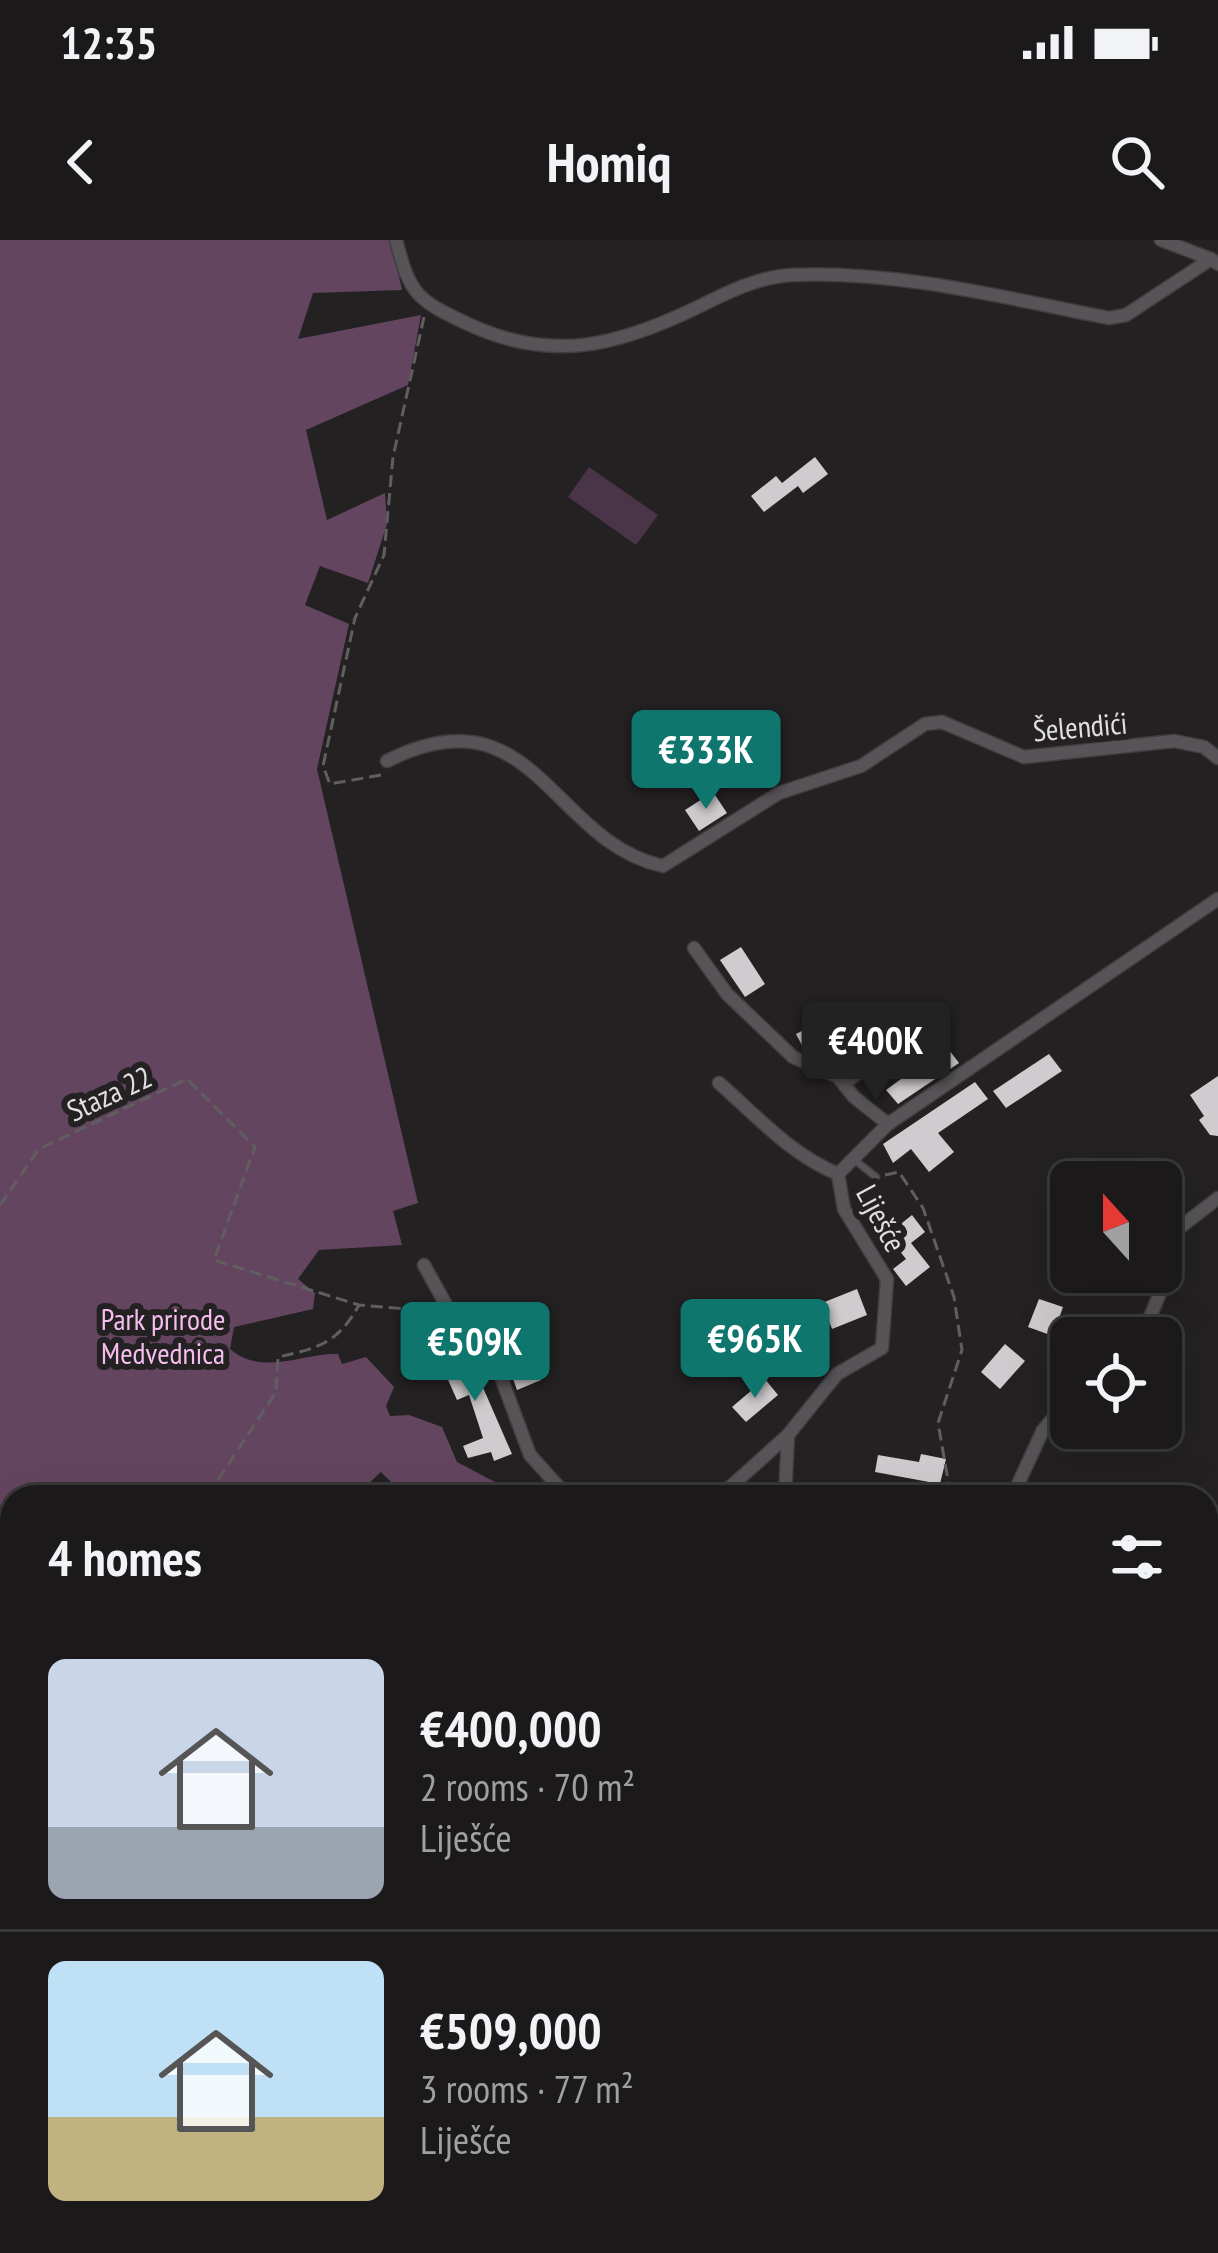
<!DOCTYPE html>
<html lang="en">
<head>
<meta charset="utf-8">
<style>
	:root { --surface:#1b191a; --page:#242223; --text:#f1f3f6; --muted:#a0a0a2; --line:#393839; --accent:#0f766e }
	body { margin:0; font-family:"PT Sans Narrow",sans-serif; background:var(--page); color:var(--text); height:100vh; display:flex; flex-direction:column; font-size:45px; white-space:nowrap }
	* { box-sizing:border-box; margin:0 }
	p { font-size:39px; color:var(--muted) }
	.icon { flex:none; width:66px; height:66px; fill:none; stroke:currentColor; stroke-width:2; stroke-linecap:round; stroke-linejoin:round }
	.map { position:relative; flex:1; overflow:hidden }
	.panel { position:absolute; left:0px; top:1245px; width:1218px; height:768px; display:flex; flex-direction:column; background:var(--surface); border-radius:36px 36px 0 0; box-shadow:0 12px 48px #0002,0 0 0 3px var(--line) }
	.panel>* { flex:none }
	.needle { width:78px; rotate:339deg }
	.buttons { position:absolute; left:1050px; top:921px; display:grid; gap:24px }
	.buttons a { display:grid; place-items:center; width:132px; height:132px; border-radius:18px; background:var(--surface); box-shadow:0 12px 48px #0002,0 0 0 3px var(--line); font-size:60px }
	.price { position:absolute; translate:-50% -102px; padding:0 27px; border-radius:12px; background:var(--accent); color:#fff; font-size:39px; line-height:78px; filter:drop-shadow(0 3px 6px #0008) }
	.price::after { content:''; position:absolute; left:50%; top:72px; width:36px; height:27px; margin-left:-18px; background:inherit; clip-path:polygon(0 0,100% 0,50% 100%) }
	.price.selected { background:#222; color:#fff }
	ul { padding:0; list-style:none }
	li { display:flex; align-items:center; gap:36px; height:300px; padding:0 48px }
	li+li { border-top:3px solid var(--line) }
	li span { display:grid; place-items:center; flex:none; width:336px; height:240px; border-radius:18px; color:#555 }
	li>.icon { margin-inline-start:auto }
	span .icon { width:144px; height:144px; fill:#fffc; stroke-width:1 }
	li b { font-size:51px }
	h2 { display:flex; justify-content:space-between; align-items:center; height:144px; padding:0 48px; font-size:51px }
	.status { display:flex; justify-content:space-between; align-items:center; height:84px; padding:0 60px; background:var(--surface); direction:ltr }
	.status svg { height:33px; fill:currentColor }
	header { display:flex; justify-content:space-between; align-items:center; height:156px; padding:0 48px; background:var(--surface); font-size:54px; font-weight:800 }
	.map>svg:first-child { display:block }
	.green { fill:#4a3448 }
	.forest { fill:#644560 }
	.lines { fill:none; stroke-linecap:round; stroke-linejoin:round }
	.stream { stroke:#694a65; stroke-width:4.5 }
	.building { fill:#cfcbce }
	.lane-casing { stroke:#403e40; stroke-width:9 }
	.street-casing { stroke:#403e40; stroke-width:15 }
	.path { stroke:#615e60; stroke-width:3; stroke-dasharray:12 6; stroke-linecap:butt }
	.lane { stroke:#575457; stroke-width:6 }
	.street { stroke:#575457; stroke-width:12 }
	.labels { text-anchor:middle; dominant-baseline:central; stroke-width:12; stroke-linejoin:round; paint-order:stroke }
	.street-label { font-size:30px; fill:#e1dfe0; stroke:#242123 }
	.park-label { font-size:30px; fill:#f6beef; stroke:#242123 }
</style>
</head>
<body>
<div class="status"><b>12:35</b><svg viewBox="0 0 49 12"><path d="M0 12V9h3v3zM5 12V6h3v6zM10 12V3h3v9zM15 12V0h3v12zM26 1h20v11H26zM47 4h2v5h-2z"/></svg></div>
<header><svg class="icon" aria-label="back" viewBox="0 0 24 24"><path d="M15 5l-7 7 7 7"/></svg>Homiq<svg class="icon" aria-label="search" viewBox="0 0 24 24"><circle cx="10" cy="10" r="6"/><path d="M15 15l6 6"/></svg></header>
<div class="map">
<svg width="1218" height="2013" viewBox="0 0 1218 2013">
	<rect width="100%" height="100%" fill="#242123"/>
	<!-- green -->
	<path class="green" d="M589,227L658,275L636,305L568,257Z"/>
	<!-- forest -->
	<g class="forest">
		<path d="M0,0H391L402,50L313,53L298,99L421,75L408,145L306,190L327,280L385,253L387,284L368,343L320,326L305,365L349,384L317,529L418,963L393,971L402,1005L319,1010L298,1039L315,1053L313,1069L234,1087L230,1109C263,1137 301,1113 338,1114L342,1124L366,1117L394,1147L386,1166L390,1176L409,1175L442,1187L457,1222L495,1242L494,1257H406L381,1232L354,1257H12V2001H698L693,2013H0Z"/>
		<path d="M1218,1611V2013H1013L1025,2001H1206V1612Z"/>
	</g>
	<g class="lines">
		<!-- stream -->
		<g class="stream">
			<path d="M1206,1619H1218"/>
			<path d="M851,2013L860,2001"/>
		</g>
	</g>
	<!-- building -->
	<g class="building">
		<path d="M815,217L828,234L803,253L798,246L764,272L751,256L776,236L782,243Z"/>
		<path d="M713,552L727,573L699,591L685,570Z"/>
		<path d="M741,707L765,744L745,757L720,720Z"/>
		<path d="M835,774L846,793L805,811L796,794Z"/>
		<path d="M946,806L959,823L898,864L886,850Z"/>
		<path d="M1049,814L1062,831L1006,868L993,851Z"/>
		<path d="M1218,836V896L1210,895L1199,880L1204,876L1190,855Z"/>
		<path d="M975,842L988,859L938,893L954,912L929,932L911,909L893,923L883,904Z"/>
		<path d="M912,975L925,992L911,1003L930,1027L906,1046L893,1029L906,1019L887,995Z"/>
		<path d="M857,1049L867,1075L832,1089L822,1063Z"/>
		<path d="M1039,1059L1063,1067L1053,1096L1028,1087Z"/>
		<path d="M464,1104L512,1214L494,1221L491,1212L468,1218L463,1206L483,1198L469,1155L457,1160L438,1117Z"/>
		<path d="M1005,1104L1025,1121L1000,1149L981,1132Z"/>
		<path d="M527,1106L541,1140L517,1150L507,1122Z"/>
		<path d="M765,1139L778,1155L746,1182L732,1167Z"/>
		<path d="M921,1214L946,1219L940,1244L875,1232L878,1215L919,1222Z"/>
	</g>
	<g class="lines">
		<!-- lane casing -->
		<g class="lane-casing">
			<g id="lane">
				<path d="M848,844L876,824L915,782"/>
				<path d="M856,921L876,937"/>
			</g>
		</g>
		<!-- street casing -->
		<g class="street-casing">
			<g id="street">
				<path d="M396,0C410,55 417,60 468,84C551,123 617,106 696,68C726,53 757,37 791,35C896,30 1006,58 1109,78L1126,75L1211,19L1218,24"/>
				<path d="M1161,0L1211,19"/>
				<path d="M387,521C534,447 551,602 663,626L779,553L861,526L925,484L942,482L1024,517L1174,501L1204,507L1218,518"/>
				<path d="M694,708L727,754L793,817L838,837L854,857L888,884"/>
				<path d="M719,843C758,877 790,914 838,934"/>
				<path d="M1161,1002L1218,958"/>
				<path d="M424,1025L450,1072L475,1089L492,1113L530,1215L568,1257"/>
				<path d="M1141,1098L1161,1051L1157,1032"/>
				<path d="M719,1257L788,1195L837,1134L882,1108L887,1039L844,969L838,934L888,884L1218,659"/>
				<path d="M785,1257L788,1195"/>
				<path d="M1012,1257L1043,1190L1071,1158"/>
				<path d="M1206,1561L1218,1571"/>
				<path d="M767,2013L777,2001"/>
			</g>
		</g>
		<!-- path -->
		<g class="path">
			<path d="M381,535L330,544L323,526L355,378L384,315L393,217L424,77"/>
			<path d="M885,935L899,932L923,968L954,1057L962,1110L938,1183L951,1257"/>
			<path d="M0,965L39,909L187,839L255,907L214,1020L359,1065L430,1071"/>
			<path d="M214,1257L216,1243L276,1152L278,1117C319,1108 338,1103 359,1065"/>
			<path d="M870,1257H892"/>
			<path d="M0,1285L12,1286"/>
			<path d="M0,1793L12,1780"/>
			<path d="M0,1972L12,1983"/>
			<path d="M26,2001L30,2013"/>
		</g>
		<!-- lane -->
		<use href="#lane" class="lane"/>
		<!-- street -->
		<use href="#street" class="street"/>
	</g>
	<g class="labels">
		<!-- street labels -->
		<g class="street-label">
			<text transform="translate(1080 486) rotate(-5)">Šelendići</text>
			<text transform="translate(109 853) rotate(-25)">Staza 22</text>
			<text transform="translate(882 978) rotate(62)">Liješće</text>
		</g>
		<!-- park labels -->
		<g class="park-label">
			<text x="163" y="1078">Park prirode<tspan x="163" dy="34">Medvednica</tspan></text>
		</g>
	</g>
</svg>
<div class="buttons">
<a><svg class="needle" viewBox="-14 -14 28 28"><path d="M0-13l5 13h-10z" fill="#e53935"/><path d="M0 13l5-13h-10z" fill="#a0a0a2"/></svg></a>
<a><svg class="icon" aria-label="locate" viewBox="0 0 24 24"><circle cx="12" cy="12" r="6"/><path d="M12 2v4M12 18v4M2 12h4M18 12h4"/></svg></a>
</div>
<b class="price" style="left:706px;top:572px">€333K</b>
<b class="price selected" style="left:876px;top:863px">€400K</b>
<b class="price" style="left:755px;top:1161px">€965K</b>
<b class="price" style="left:475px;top:1164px">€509K</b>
<section class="panel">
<h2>4 homes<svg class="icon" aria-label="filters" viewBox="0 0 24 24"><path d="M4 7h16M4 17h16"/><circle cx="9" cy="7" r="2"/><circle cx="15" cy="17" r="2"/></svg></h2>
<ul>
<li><span style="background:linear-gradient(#c9d6e8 70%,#9aa5b1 0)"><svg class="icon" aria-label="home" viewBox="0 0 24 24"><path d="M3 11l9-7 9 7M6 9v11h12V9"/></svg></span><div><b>€400,000</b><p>2 rooms · 70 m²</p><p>Liješće</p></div></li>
<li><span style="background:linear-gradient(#bfe0f5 65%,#c2b280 0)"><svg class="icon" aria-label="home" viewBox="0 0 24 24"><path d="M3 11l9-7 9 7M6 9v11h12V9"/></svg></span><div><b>€509,000</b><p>3 rooms · 77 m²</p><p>Liješće</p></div></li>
</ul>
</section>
</div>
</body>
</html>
